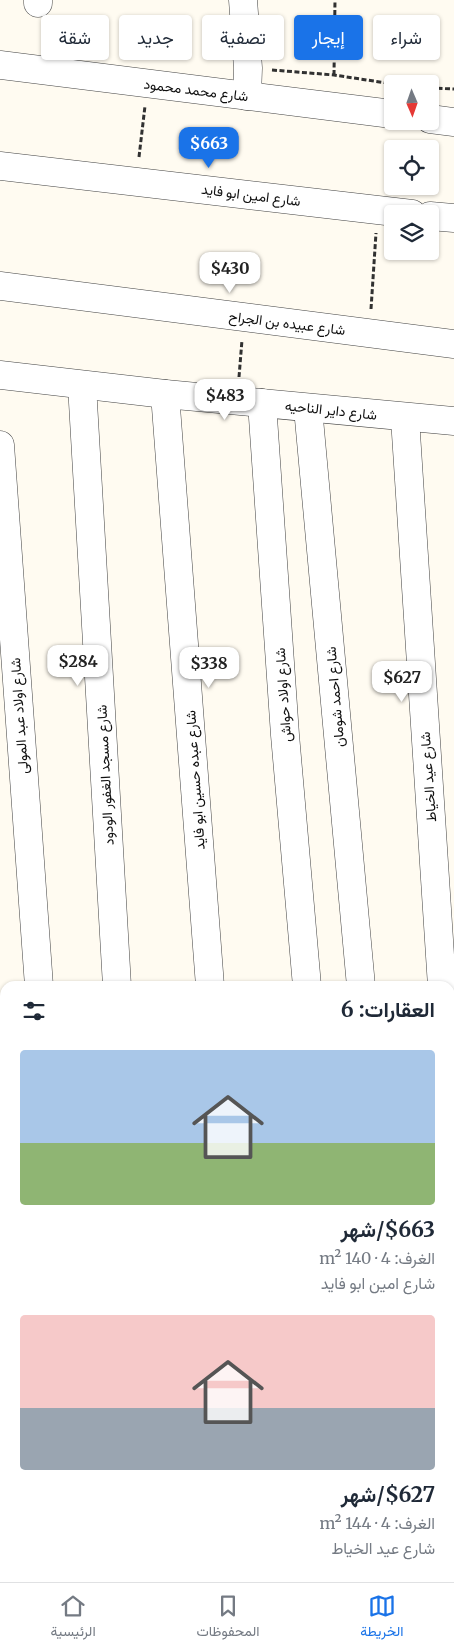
<!DOCTYPE html>
<html lang="ar">
<head>
<meta charset="utf-8">
<style>
	:root { --surface:#fff; --page:#f2f2f3; --text:#1f2937; --muted:#747a83; --line:#e0e1e3; --accent:#1a73e8 }
	body { margin:0; font-family:Merriweather,Vazirmatn,serif; background:var(--page); color:var(--text); direction:rtl; height:100vh; display:flex; flex-direction:column; font-size:19px; white-space:nowrap }
	* { box-sizing:border-box; margin:0 }
	p { font-size:16px; color:var(--muted) }
	.icon { flex:none; width:28px; height:28px; fill:none; stroke:currentColor; stroke-width:2; stroke-linecap:round; stroke-linejoin:round }
	.map { position:relative; flex:1; overflow:hidden; direction:ltr }
	.drawer { position:absolute; left:0px; top:981px; width:455px; height:601px; display:flex; flex-direction:column; background:var(--surface); border-radius:15px 15px 0 0; box-shadow:0 1px 4px #0004; direction:rtl }
	.drawer>* { flex:none }
	.hud { position:absolute; left:15px; top:15px; width:425px; height:45px; direction:rtl; display:flex; gap:10px }
	.needle { width:32px; rotate:178deg }
	.buttons { position:absolute; left:384px; top:75px; display:grid; gap:10px }
	.buttons a { display:grid; place-items:center; width:55px; height:55px; border-radius:5px; background:var(--surface); box-shadow:0 1px 4px #0004; font-size:25px }
	.price { position:absolute; translate:-50% -42px; padding:0 11px; border-radius:10px; background:#fff; color:#222; font-size:16px; line-height:32px; filter:drop-shadow(0 1px 2px #0008) }
	.price::after { content:''; position:absolute; left:50%; top:30px; width:15px; height:11px; margin-left:-8px; background:inherit; clip-path:polygon(0 0,100% 0,50% 100%) }
	.price.current { background:var(--accent); color:#fff }
	ul { padding:0; list-style:none }
	li { display:grid; align-content:center; gap:10px; height:265px; padding:0 20px }
	li span { display:grid; place-items:center; height:155px; border-radius:5px; color:#555 }
	li>.icon { margin-inline-start:auto }
	span .icon { width:90px; height:90px; fill:#fffc; stroke-width:1 }
	li b { font-size:21px }
	h2 { display:flex; justify-content:space-between; align-items:center; height:60px; padding:0 20px; font-size:21px }
	.tag { padding:0 18px; border-radius:5px; background:var(--surface); box-shadow:0 1px 4px #0004; font-size:18px; line-height:45px }
	.tag.current { background:var(--accent); color:#fff }
	.dock { display:flex; justify-content:space-around; align-items:center; height:70px; border-top:1px solid var(--line); background:var(--surface); font-size:14px; color:var(--muted) }
	.dock a { display:grid; justify-items:center; gap:2px }
	.dock .current { color:var(--accent) }
	.map>svg:first-child { display:block }
	.lines { fill:none; stroke-linecap:round; stroke-linejoin:round }
	.minor-casing { stroke:#424242; stroke-width:29 }
	.path { stroke:#313131; stroke-width:3; stroke-dasharray:5 2.5; stroke-linecap:butt }
	.minor { stroke:#fff; stroke-width:28 }
	.labels { text-anchor:middle; dominant-baseline:central; stroke-width:5; stroke-linejoin:round; paint-order:stroke }
	.street-label { font-size:14px; fill:#0f0f0f; stroke:#fff }
</style>
</head>
<body>
<div class="map">
<svg width="454" height="1582" viewBox="0 0 454 1582">
	<rect width="100%" height="100%" fill="#fffbf1"/>
	<g class="lines">
		<!-- minor casing -->
		<g class="minor-casing">
			<g id="minor">
				<path d="M38,0V3"/>
				<path d="M243,0L248,68L247,96"/>
				<path d="M0,65L392,114"/>
				<path d="M430,119L454,122"/>
				<path d="M0,166L412,214"/>
				<path d="M430,216L454,218"/>
				<path d="M0,286L454,344"/>
				<path d="M0,375L165,394L454,421"/>
				<path d="M82,385L117,986"/>
				<path d="M165,394L210,986"/>
				<path d="M262,403L285,735L307,986"/>
				<path d="M308,408L361,986"/>
				<path d="M405,418L442,986"/>
				<path d="M0,445L39,986"/>
				<path d="M450,1116L454,1181"/>
				<path d="M0,1136L5,1135"/>
				<path d="M56,1578V1582"/>
				<path d="M204,1578V1582"/>
				<path d="M276,1578L277,1582"/>
				<path d="M361,1578V1582"/>
				<path d="M409,1578L410,1582"/>
			</g>
		</g>
		<!-- path -->
		<g class="path">
			<path d="M272,70L334,75L393,84"/>
			<path d="M334,75L335,0"/>
			<path d="M430,88L454,89"/>
			<path d="M139,157L145,106"/>
			<path d="M371,309L376,233"/>
			<path d="M239,377L242,340"/>
		</g>
		<!-- minor -->
		<use href="#minor" class="minor"/>
	</g>
	<g class="labels">
		<!-- street labels -->
		<g class="street-label">
			<text transform="translate(196 90) rotate(7)">شارع محمد محمود</text>
			<text transform="translate(251 195) rotate(7)">شارع امين ابو فايد</text>
			<text transform="translate(287 323) rotate(7)">شارع عبيده بن الجراح</text>
			<text transform="translate(331 410) rotate(6)">شارع داير الناحيه</text>
			<text transform="translate(283 695) rotate(-94)">شارع اولاد حواش</text>
			<text transform="translate(335 697) rotate(-95)">شارع احمد شومان</text>
			<text transform="translate(19 716) rotate(-94)">شارع اولاد عبد المولى</text>
			<text transform="translate(105 775) rotate(-93)">شارع مسجد الغفور الودود</text>
			<text transform="translate(428 777) rotate(-94)">شارع عيد الخياط</text>
			<text transform="translate(195 780) rotate(-94)">شارع عبده حسين ابو فايد</text>
		</g>
	</g>
</svg>
<div class="buttons">
<a><svg class="needle" viewBox="-14 -14 28 28"><path d="M0-13l5 13h-10z" fill="#e53935"/><path d="M0 13l5-13h-10z" fill="#747a83"/></svg></a>
<a><svg class="icon" aria-label="locate" viewBox="0 0 24 24"><circle cx="12" cy="12" r="6"/><path d="M12 2v4M12 18v4M2 12h4M18 12h4"/></svg></a>
<a><svg class="icon" aria-label="layers" viewBox="0 0 24 24"><path d="M12 4l9 5-9 5-9-5zM3 14l9 5 9-5"/></svg></a>
</div>
<b class="price current" style="left:209px;top:169px">$663</b>
<b class="price" style="left:230px;top:294px">$430</b>
<b class="price" style="left:225px;top:421px">$483</b>
<b class="price" style="left:78px;top:687px">$284</b>
<b class="price" style="left:209px;top:689px">$338</b>
<b class="price" style="left:402px;top:703px">$627</b>
<div class="hud">
<a class="tag">شراء</a>
<a class="tag current">إيجار</a>
<a class="tag">تصفية</a>
<a class="tag">جديد</a>
<a class="tag">شقة</a>
</div>
<section class="drawer">
<h2>العقارات: 6<svg class="icon" aria-label="filters" viewBox="0 0 24 24"><path d="M4 7h16M4 17h16"/><circle cx="9" cy="7" r="2"/><circle cx="15" cy="17" r="2"/></svg></h2>
<ul>
<li><span style="background:linear-gradient(#a9c7e8 60%,#8fb573 0)"><svg class="icon" aria-label="home" viewBox="0 0 24 24"><path d="M3 11l9-7 9 7M6 9v11h12V9"/></svg></span><div><b>$663/شهر</b><p>الغرف: 4 · 140 m²</p><p>شارع امين ابو فايد</p></div></li>
<li><span style="background:linear-gradient(#f6c9c9 60%,#9aa5b1 0)"><svg class="icon" aria-label="home" viewBox="0 0 24 24"><path d="M3 11l9-7 9 7M6 9v11h12V9"/></svg></span><div><b>$627/شهر</b><p>الغرف: 4 · 144 m²</p><p>شارع عيد الخياط</p></div></li>
</ul>
</section>
</div>
<nav class="dock">
<a class="current"><svg class="icon" aria-label="map" viewBox="0 0 24 24"><path d="M3 6l6-2 6 2 6-2v14l-6 2-6-2-6 2zM9 4v14M15 6v14"/></svg>الخريطة</a>
<a><svg class="icon" aria-label="saved" viewBox="0 0 24 24"><path d="M7 4h10v16l-5-4-5 4z"/></svg>المحفوظات</a>
<a><svg class="icon" aria-label="home" viewBox="0 0 24 24"><path d="M3 11l9-7 9 7M6 9v11h12V9"/></svg>الرئيسية</a>
</nav>
</body>
</html>
